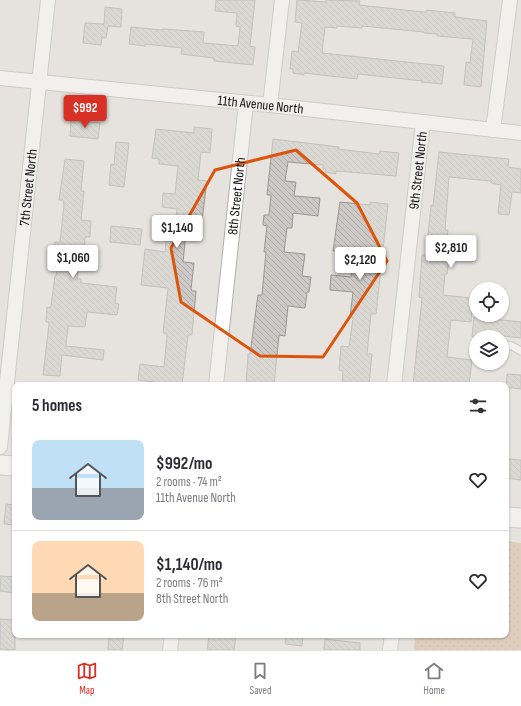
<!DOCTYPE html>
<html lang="en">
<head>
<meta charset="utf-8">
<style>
	:root { --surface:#fff; --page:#f7f7f7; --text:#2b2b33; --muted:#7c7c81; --line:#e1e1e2; --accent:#d93025 }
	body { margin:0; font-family:"Sofia Sans Condensed",sans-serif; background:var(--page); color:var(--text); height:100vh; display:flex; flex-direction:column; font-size:15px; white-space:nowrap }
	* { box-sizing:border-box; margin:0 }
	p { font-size:13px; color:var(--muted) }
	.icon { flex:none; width:22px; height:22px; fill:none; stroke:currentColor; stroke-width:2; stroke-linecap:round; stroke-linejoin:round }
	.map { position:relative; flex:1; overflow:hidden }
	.sheet { position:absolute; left:12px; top:382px; width:497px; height:256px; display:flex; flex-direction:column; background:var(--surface); border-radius:8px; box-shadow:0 1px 3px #0004 }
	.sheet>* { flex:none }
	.fabs { position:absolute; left:469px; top:282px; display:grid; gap:8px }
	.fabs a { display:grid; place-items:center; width:40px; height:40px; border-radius:50%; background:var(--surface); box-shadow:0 1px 3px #0004; font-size:20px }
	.price { position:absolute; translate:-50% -34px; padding:0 9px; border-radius:4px; background:#fff; color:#222; font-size:13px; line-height:26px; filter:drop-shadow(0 1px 2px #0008) }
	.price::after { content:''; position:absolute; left:50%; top:24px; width:12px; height:9px; margin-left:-6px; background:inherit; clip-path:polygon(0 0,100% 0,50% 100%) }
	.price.active { background:var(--accent); color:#fff }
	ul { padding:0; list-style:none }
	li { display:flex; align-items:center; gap:12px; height:100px; padding:0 20px }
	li+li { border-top:1px solid var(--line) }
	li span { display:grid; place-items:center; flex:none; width:112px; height:80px; border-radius:8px; color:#555 }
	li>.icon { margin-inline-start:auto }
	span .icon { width:48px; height:48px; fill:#fffc; stroke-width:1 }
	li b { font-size:17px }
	h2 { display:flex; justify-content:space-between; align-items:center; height:48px; padding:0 20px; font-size:17px }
	.tab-bar { display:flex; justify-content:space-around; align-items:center; height:56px; border-top:1px solid var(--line); background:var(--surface); font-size:11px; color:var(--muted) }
	.tab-bar a { display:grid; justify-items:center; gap:2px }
	.tab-bar .active { color:var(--accent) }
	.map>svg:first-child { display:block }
	.park { fill:url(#park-dots) }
	.building { fill:url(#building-back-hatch); stroke:#9a9793 }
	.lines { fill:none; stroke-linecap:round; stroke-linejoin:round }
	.lane-casing { stroke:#b2afac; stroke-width:9 }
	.street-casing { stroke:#b2afac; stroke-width:16 }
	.secondary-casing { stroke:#b2afac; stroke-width:21 }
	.lane { stroke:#fff; stroke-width:7 }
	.street { stroke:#fff; stroke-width:14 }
	.secondary { stroke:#fff; stroke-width:19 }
	.marked { fill:none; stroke:#dd550c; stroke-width:3; stroke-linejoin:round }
	.labels { text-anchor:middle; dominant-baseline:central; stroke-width:3.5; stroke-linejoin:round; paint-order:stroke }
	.street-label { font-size:14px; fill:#121110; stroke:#f4f0ed }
</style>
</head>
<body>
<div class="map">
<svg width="521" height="650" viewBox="0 0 521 650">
	<defs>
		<pattern id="park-dots" width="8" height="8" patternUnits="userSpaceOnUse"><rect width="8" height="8" fill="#d4b392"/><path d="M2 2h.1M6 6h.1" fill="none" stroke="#b5997d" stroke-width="1.8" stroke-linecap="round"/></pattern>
		<pattern id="building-back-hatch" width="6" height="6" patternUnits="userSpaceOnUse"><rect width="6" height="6" fill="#cdc9c6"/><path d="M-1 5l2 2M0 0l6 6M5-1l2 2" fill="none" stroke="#afaca9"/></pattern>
	</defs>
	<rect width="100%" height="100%" fill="#e6e3df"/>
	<!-- park -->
	<path class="park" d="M506,541L521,543V650H414L415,635H506Z"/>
	<!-- building -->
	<g class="building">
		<path d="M216,0H255L250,46L255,47L253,65L214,61V58L181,54L182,48L145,44V46L129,44L131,27L162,30L163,29L204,32L203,43L238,46L240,27L236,26L237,13L215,11Z"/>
		<path d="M297,0L326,2V0L360,1L359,5L423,12H426L427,10L455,13V17L487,21L481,87L464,85L466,62L470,63L473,39L437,36V34L424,33V32L362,26V28L337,26V28L325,27L322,53L444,66L442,84L421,82L422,81L358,74L357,79L304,73V75L293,73V69H290L292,51L298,52L302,23L295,22Z"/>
		<path d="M105,7L122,9L121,27L108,26L106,38L102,37L101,45L83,43L85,23L104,24Z"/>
		<path d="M71,120L100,123L98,139L70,136Z"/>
		<path d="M194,127L212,129L210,153L201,152L198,180L207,181L202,220H197V224L187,223L183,262L194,263L191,289L192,291H196L192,335H188L182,385H161V383L138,380L140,364L164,367L167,334L163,333L168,288L141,285L145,249L165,252L167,229H175L177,209L162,207L163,193L175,194L178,166L159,164V159L152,158L156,129L194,133Z"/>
		<path d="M273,139L339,147L338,149L379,154L380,151L399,153L396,176L336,171V174L325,172L326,169H323V165L288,162L285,181L296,182L294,196L320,198L318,216L293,213L292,228H287L284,252L305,254L302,276L311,277L309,292H307L305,308L288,306L285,336L279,335L274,385H246L248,354H250L258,295H262L266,252H264L267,226L263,225L264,215H269L271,195H267Z"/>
		<path d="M116,142L129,143L124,187L109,185L111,164L114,165Z"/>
		<path d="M439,152L509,159L508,167L521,169V193L512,192L509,215L498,214L501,185L491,183V181L449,177L445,230H448L445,256L449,257L447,274H445L443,295L471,298L470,308L472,309L471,322L451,320L447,357L472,360L469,385H413L422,298L419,297L422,255H426L431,205L433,206Z"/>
		<path d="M65,159L84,161L81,191H84L81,220L91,221L90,237H85L84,251L80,250L77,279H81V283L117,287L115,303L119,304L117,315L87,312L85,327L68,326L66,346L104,350L103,360L62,355L60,376L43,375L49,324V322H46L47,307L50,308L51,306L55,276H56L59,254H54L55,242H60L64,205L63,200H59Z"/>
		<path d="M340,202L370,205V202L388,204L376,314H371L367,354H372L369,385H342L343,371L339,370L341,346L349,347L353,318L350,317L353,292L330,290L331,275L351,277L354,253L333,251Z"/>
		<path d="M111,226L142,229L140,245L110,242Z"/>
		<path d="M474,317L521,322V338L486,334L485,337H472Z"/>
		<path d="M507,374L521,375V389L506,387Z"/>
		<path d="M506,459L521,460V480L506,478Z"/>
		<path d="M6,504L15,505V525L4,524Z"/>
		<path d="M0,576L15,577V593L0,591Z"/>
		<path d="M0,619L15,620V650L0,649Z"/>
		<path d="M109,635H124L122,650H108Z"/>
		<path d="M209,635H236L234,650H207Z"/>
		<path d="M286,635H303L302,646L285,644Z"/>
		<path d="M325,639L360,643V650H324Z"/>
	</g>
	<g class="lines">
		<!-- lane casing -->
		<g class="lane-casing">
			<path id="lane" d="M502,344L512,346L521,351"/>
		</g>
		<!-- street casing -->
		<g class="street-casing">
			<g id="street">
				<path id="s1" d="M0,78L270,105L521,133"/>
				<path d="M270,105L282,0"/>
				<path d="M493,130L510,0"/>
				<path id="s2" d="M216,385L246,103"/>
				<path id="s3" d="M394,385L423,122"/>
				<path id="s4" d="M0,447L48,0"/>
				<path d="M170,650L172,635"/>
				<path d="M390,650L392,635"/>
			</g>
		</g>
		<!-- secondary casing -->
		<g class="secondary-casing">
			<g id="secondary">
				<path d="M0,465L15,466"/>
				<path d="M506,517L521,518"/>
			</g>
		</g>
		<!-- lane -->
		<use href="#lane" class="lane"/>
		<!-- street -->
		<use href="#street" class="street"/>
		<!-- secondary -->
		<use href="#secondary" class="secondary"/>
	</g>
	<!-- marked area -->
	<path d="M0 0H521V650H0ZM296,150L357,203L387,261L323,357L260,356L181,302L171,248L215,170Z" fill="#e6e3df" fill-opacity=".55" fill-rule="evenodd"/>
	<path class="marked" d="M296,150L357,203L387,261L323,357L260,356L181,302L171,248L215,170Z"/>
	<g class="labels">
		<!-- street labels -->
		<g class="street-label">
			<text stroke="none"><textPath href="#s1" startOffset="262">11th Avenue North</textPath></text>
			<text stroke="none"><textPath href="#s3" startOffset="216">9th Street North</textPath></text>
			<text stroke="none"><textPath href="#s4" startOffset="261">7th Street North</textPath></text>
			<text stroke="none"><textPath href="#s2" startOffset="190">8th Street North</textPath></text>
		</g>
	</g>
</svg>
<div class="fabs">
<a><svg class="icon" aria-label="locate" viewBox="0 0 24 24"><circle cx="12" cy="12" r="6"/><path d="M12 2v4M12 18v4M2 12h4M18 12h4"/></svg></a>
<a><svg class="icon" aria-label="layers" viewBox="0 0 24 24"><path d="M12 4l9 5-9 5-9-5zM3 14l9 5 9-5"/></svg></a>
</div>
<b class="price active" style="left:85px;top:129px">$992</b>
<b class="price" style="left:177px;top:249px">$1,140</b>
<b class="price" style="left:451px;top:269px">$2,810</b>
<b class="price" style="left:73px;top:279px">$1,060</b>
<b class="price" style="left:360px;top:281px">$2,120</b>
<section class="sheet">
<h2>5 homes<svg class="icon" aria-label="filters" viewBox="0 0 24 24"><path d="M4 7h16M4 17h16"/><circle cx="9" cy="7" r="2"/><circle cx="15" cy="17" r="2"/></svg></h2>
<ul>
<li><span style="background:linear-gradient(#bfe0f5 60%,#9aa5b1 0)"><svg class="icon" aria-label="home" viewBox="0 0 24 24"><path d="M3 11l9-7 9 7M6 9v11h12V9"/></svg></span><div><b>$992/mo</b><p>2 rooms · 74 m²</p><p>11th Avenue North</p></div><svg class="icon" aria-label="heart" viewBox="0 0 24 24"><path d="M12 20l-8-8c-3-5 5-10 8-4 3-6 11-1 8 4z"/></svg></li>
<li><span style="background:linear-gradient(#ffd9b3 65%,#b9a48a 0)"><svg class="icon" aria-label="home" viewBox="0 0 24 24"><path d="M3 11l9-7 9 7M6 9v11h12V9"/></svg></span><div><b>$1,140/mo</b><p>2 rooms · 76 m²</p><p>8th Street North</p></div><svg class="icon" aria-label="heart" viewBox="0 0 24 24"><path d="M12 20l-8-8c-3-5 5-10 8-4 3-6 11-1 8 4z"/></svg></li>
</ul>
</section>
</div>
<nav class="tab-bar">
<a class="active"><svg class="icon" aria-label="map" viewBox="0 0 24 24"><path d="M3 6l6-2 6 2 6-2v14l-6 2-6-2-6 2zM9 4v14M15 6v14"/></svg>Map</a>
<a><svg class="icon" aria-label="saved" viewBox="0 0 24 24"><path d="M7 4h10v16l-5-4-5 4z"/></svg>Saved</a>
<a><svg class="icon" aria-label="home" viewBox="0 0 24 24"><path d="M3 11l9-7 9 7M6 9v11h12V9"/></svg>Home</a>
</nav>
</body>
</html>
